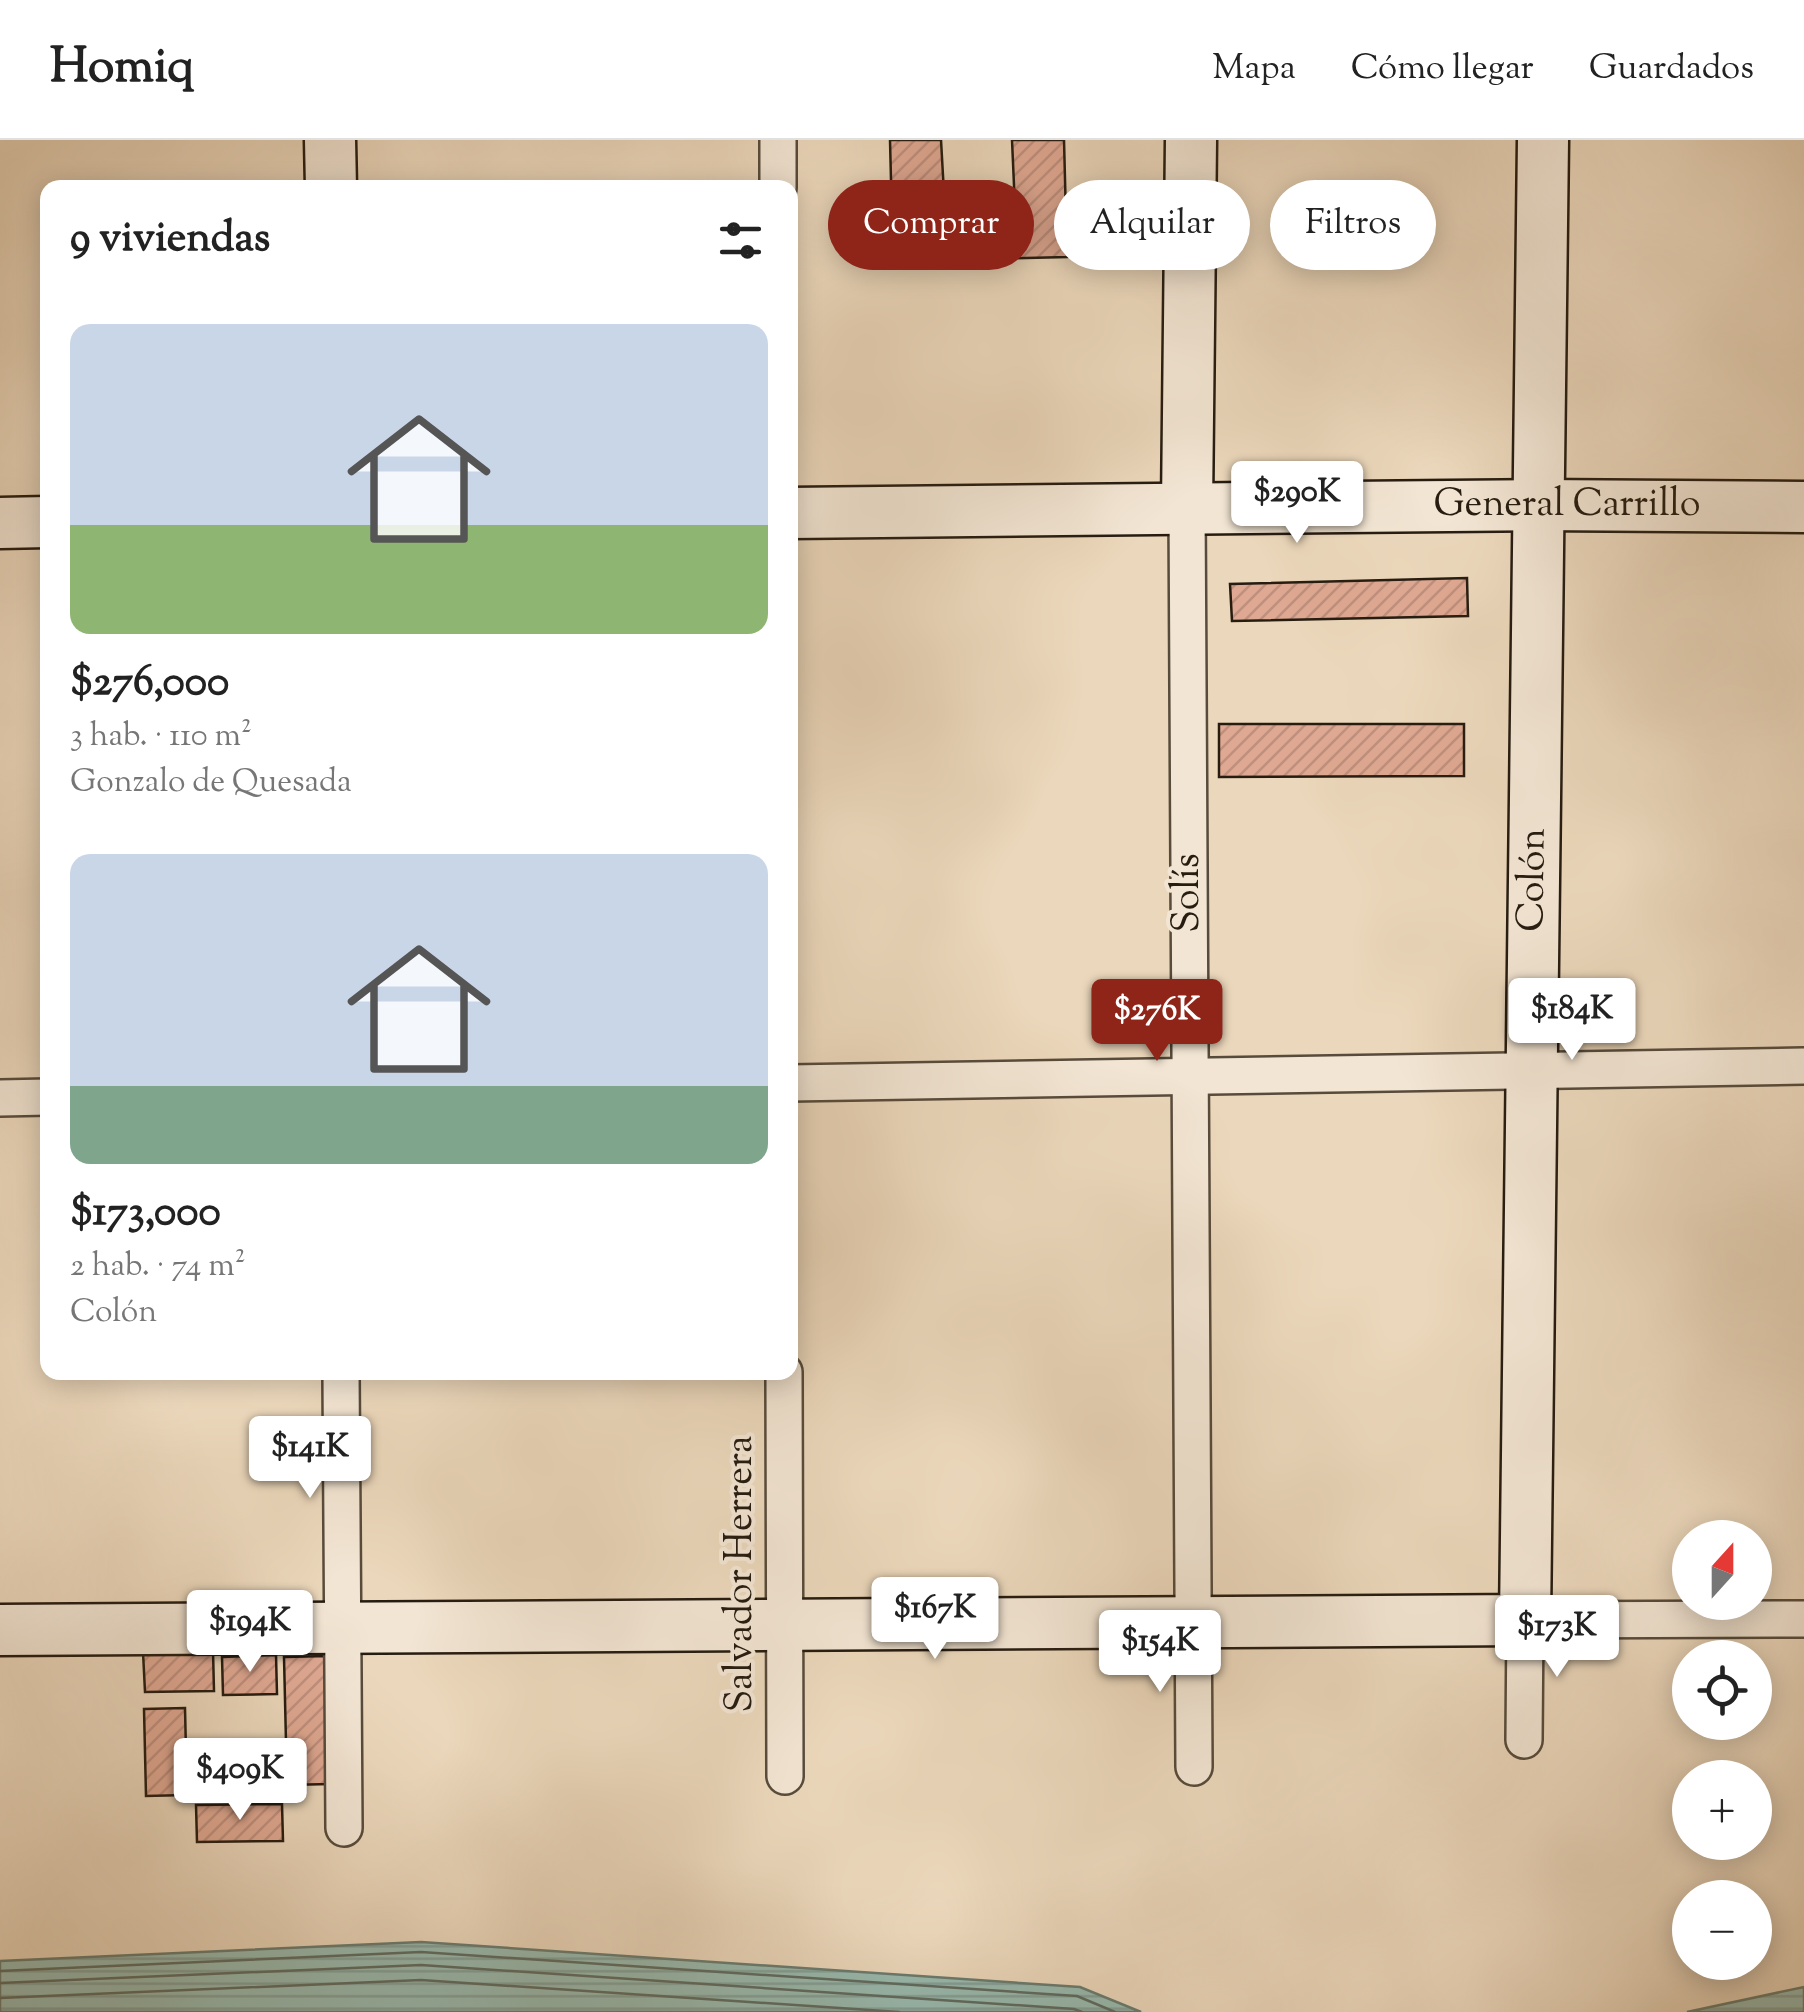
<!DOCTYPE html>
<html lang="es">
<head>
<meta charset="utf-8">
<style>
	:root { --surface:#fff; --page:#f6f6f6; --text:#222; --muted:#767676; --line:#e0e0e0; --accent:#8f2418 }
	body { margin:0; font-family:"Sorts Mill Goudy",serif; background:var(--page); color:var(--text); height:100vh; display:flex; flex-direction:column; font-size:38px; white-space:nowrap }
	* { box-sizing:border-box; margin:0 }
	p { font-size:32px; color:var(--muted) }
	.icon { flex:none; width:55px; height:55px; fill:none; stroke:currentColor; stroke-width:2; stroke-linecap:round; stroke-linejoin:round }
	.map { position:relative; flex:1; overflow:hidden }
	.details { position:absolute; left:40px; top:40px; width:758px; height:1200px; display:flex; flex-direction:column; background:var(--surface); border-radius:20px; box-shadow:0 5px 25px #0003 }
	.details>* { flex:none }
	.hud { position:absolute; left:828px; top:40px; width:825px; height:90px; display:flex; gap:20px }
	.needle { width:65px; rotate:21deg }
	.controls { position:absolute; left:1672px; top:1380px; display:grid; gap:20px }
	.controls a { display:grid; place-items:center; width:100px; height:100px; border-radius:50%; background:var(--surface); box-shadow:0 5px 25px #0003; font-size:50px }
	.price { position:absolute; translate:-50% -85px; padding:0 22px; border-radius:10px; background:#fff; color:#222; font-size:32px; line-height:65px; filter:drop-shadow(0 2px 5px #0008) }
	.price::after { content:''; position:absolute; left:50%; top:60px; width:30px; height:22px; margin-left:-15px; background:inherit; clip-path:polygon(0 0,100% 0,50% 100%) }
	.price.active { background:var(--accent); color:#fff }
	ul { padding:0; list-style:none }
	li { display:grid; align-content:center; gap:20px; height:530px; padding:0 30px }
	li span { display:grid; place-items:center; height:310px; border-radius:20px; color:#555 }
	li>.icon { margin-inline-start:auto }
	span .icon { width:180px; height:180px; fill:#fffc; stroke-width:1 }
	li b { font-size:42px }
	h2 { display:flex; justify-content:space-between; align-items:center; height:120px; padding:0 30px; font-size:42px }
	.tag { padding:0 35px; border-radius:45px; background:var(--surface); box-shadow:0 5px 25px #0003; font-size:35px; line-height:90px }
	.tag.active { background:var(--accent); color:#fff }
	header { display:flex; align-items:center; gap:60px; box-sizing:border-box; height:140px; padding:0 50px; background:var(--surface); border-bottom:2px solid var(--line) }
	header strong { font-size:48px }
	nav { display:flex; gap:55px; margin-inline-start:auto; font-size:35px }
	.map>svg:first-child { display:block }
	.water { fill:url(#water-rules); stroke:#6a7b6f; stroke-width:2.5 }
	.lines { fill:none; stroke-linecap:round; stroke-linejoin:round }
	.shore { stroke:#5f6b60; stroke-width:2.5 }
	.building { fill:url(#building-hatch); stroke:#261c10; stroke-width:2.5 }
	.street-casing { stroke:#574b3b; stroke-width:40 }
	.secondary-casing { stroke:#261c10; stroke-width:55 }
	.street { stroke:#f2e5d3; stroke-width:35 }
	.secondary { stroke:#f2e5d3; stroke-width:50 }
	.labels { text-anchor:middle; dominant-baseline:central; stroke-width:8; stroke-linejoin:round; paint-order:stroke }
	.street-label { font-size:38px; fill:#261c10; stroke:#f2e5d3 }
</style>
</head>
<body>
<header>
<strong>Homiq</strong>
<nav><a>Mapa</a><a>Cómo llegar</a><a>Guardados</a></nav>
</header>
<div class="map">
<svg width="1804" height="1872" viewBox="0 0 1804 1872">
	<defs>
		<pattern id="water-rules" width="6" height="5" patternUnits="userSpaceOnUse" patternTransform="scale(2.5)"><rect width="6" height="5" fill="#98baaf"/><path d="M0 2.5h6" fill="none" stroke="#839f96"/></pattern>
		<pattern id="building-hatch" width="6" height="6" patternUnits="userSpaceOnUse" patternTransform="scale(2.5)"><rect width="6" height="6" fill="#dfa892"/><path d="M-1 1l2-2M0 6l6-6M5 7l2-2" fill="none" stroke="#bf907d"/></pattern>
	</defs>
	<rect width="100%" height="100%" fill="#ebd7bb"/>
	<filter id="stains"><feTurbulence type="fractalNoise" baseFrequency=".002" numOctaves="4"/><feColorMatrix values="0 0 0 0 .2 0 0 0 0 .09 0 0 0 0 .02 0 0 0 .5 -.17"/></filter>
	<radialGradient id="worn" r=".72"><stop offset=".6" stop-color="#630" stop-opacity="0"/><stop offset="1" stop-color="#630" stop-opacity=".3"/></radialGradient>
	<!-- water -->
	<g class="water">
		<path d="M421,1802L1080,1847L1141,1872H0V1821Z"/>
		<path d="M1804,1847V1872H1687Z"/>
	</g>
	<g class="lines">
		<!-- shore -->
		<g class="shore">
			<path d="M0,1831L421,1812L1077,1856L1115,1872"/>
			<path d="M0,1843L421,1825L1074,1869L1082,1872"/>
			<path d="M0,1858L421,1840L899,1872"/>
		</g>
	</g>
	<!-- building -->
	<g class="building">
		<path d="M890,0H941L945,71L1015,68L1012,0H1064L1067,117L893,121Z"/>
		<path d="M1467,438L1468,476L1232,481L1230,444Z"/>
		<path d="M1219,584H1464V636L1219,637Z"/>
		<path d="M213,1511L214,1551L145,1552L143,1512Z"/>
		<path d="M276,1515L277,1554L223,1555L222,1517Z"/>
		<path d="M327,1516L330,1644L287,1645L284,1517Z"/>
		<path d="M185,1568L187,1655L146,1656L144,1569Z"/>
		<path d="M282,1664L283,1701L197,1702L196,1665Z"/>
	</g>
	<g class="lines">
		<!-- street casing -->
		<g class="street-casing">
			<g id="street">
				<path d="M778,0V48"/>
				<path d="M1187,367L1194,1627"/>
				<path d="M790,943L1804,926"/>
				<path d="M0,958L48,957"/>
				<path d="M341,1232L344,1688"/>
				<path d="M784,1232L785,1636"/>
				<path d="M1524,1600L1525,1480L1804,1479"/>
			</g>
		</g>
		<!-- secondary casing -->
		<g class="secondary-casing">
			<g id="secondary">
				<path d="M330,0L331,48"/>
				<path d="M1187,367L1191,0"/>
				<path d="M790,373L1538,365L1804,367"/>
				<path d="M0,383L48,382"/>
				<path d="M0,1490L1525,1480L1543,0"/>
			</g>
		</g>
		<!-- street -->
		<use href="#street" class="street"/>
		<!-- secondary -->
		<use href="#secondary" class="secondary"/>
	</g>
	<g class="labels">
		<!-- street labels -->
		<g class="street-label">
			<text x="1567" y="366">General Carrillo</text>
			<text transform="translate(1534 740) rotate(-89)">Colón</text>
			<text transform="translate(1189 753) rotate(-90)">Solís</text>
			<text transform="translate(742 1434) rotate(-90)">Salvador Herrera</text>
		</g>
	</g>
	<rect width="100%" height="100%" filter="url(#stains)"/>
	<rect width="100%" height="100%" fill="url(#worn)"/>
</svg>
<div class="controls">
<a><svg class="needle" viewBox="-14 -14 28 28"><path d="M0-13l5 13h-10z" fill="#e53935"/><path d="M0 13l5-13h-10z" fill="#767676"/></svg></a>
<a><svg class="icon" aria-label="locate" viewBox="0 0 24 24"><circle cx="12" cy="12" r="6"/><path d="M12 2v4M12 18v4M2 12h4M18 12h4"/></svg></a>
<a>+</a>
<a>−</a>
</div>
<b class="price" style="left:1297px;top:406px">$290K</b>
<b class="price" style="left:1572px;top:923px">$184K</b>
<b class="price active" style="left:1157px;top:924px">$276K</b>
<b class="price" style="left:310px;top:1361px">$141K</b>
<b class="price" style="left:935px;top:1522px">$167K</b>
<b class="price" style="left:250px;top:1535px">$194K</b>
<b class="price" style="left:1557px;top:1540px">$173K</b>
<b class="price" style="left:1160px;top:1555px">$154K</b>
<b class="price" style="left:240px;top:1683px">$409K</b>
<div class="hud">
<a class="tag active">Comprar</a>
<a class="tag">Alquilar</a>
<a class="tag">Filtros</a>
</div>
<section class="details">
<h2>9 viviendas<svg class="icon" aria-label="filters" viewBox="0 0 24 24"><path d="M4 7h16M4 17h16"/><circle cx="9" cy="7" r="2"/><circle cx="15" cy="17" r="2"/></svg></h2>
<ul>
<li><span style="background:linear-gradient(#c9d6e8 65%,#8fb573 0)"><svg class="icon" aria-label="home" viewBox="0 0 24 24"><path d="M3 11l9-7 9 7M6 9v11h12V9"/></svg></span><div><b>$276,000</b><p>3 hab. · 110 m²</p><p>Gonzalo de Quesada</p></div></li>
<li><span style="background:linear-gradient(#c9d6e8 75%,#7fa58c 0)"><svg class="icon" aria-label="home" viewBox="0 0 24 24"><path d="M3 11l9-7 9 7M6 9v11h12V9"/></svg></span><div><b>$173,000</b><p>2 hab. · 74 m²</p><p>Colón</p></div></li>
</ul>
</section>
</div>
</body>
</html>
